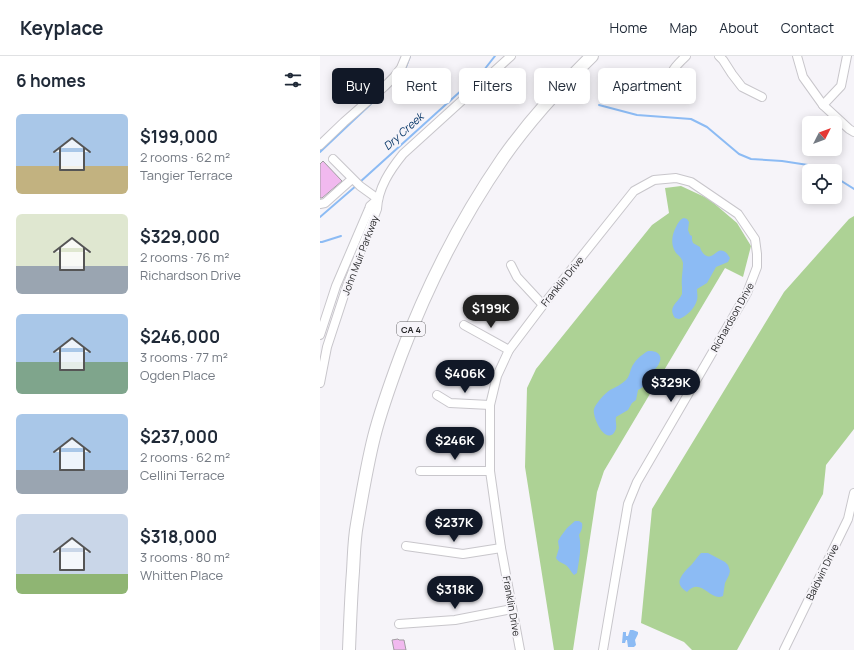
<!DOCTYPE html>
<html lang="en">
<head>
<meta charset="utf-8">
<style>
	:root { --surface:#fff; --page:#f6f6f7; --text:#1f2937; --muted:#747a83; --line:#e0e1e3; --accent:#111827 }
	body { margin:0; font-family:Manrope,sans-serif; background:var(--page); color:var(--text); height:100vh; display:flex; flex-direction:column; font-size:15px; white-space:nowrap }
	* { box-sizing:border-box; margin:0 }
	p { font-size:13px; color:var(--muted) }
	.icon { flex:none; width:22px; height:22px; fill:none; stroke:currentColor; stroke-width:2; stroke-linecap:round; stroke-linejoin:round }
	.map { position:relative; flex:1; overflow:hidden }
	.drawer { display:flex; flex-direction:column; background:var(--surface); width:320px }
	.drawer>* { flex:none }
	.top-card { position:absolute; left:12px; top:12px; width:380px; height:36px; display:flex; gap:8px }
	.needle { width:26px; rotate:48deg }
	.controls { position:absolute; left:482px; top:60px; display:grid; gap:8px }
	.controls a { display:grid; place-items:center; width:40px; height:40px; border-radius:6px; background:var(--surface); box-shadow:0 2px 10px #0003; font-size:20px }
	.price { position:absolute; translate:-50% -34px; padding:0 9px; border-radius:14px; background:var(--accent); color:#fff; font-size:13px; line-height:26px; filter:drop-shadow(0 1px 2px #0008) }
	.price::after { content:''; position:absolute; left:50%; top:24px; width:12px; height:9px; margin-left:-6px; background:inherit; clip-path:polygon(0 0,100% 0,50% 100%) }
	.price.selected { background:#222; color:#fff }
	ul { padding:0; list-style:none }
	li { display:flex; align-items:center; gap:12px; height:100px; padding:0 16px }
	li span { display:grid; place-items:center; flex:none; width:112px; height:80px; border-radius:6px; color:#555 }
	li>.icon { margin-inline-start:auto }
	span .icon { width:48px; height:48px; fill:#fffc; stroke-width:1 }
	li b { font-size:17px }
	h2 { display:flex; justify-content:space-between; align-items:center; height:48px; padding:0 16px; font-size:17px }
	.pill { padding:0 14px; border-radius:6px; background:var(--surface); box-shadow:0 2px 10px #0003; font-size:14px; line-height:36px }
	.pill.selected { background:var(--accent); color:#fff }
	header { display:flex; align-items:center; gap:24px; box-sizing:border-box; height:56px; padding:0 20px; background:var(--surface); border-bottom:1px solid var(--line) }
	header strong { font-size:19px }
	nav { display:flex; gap:22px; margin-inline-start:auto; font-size:14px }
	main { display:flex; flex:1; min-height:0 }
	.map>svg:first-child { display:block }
	.green { fill:#add295 }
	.water { fill:#8cbbf4 }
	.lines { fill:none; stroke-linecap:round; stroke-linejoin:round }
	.stream { stroke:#8cbbf4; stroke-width:2 }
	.building { fill:#f1b9ef; stroke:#a19da1 }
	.minor-casing { stroke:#c8c6cb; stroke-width:10 }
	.highway-casing { stroke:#c8c6cb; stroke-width:14 }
	.minor { stroke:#fff; stroke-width:8 }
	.highway { stroke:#fff; stroke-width:12 }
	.labels { text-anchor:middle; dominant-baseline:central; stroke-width:4; stroke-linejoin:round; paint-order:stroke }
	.shield { fill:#f6f4f9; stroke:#656467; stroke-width:1 }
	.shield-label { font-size:9px; font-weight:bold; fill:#272729 }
	.street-label { font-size:10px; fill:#272729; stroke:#f6f4f9 }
	.water-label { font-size:11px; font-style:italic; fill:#023366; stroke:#f6f4f9 }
</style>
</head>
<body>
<header>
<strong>Keyplace</strong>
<nav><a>Home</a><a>Map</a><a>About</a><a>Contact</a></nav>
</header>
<main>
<section class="drawer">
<h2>6 homes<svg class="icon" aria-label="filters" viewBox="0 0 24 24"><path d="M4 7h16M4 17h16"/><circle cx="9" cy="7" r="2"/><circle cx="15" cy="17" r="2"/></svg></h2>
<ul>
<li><span style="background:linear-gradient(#a9c7e8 65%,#c2b280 0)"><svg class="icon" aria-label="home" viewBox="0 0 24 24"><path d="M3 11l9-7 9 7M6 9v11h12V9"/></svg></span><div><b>$199,000</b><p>2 rooms · 62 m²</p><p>Tangier Terrace</p></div></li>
<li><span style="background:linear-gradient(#dfe7d0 65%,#9aa5b1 0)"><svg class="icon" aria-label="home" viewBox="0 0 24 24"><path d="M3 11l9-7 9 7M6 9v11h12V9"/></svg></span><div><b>$329,000</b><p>2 rooms · 76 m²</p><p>Richardson Drive</p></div></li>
<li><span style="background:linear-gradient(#a9c7e8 60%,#7fa58c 0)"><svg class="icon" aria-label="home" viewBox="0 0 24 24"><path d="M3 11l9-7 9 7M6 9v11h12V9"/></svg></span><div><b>$246,000</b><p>3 rooms · 77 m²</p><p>Ogden Place</p></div></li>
<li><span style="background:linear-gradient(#a9c7e8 70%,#9aa5b1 0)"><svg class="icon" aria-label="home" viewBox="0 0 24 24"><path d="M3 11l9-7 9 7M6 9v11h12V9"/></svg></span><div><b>$237,000</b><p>2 rooms · 62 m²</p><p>Cellini Terrace</p></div></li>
<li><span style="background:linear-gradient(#c9d6e8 75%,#8fb573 0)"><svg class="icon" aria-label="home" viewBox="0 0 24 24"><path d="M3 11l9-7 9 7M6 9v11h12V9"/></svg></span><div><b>$318,000</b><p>3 rooms · 80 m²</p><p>Whitten Place</p></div></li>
</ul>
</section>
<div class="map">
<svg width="534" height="594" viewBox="0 0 534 594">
	<rect width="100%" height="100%" fill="#f6f4f9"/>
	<!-- green -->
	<g class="green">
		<path d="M361,130L389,143L417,167L431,190L423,221L405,212L284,415L277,436L253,594H234L205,411L207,332L216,313L332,169L349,157L345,132Z"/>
		<path d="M534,160V373L506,409L503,438L417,594H372L364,586L321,567L332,453L464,236L529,163Z"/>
	</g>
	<!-- water -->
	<g class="water">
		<path d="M364,162L367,163L369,166L368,174L370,179L372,180V184L373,187L380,191C381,196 386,202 391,200C394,199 395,197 397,196C403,192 407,197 410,202L408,206L396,211L387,227L377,233C377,237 378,240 377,244C375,252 367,260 359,263L355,262C347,251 358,247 362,238C362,236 362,233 362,231C361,223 363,215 363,207C362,202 359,200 356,197C350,188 352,179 356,171C358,167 360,163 364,162Z"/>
		<path d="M328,295C341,294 344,303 336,312C334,314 331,316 330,319C329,320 328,324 328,325C326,329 322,332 318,334L316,344L312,347L308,354L296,361C295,365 297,369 296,373C295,375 294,377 293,378C283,386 272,359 274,353C276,347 285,337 290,334C296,331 302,328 306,324C309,321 310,316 311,313C314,305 321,299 328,295Z"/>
		<path d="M255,465H259L262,467C263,472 261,475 259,479C262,492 259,504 257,517L254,519C251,516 250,513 247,510C244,507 239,507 236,502L239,492L238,485L241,480L247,472Z"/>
		<path d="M381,497H388L405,506L408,509L410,515L409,519L405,527L403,540C390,546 381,520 367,536C355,528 359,522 368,512C373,508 376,502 381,497Z"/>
		<path d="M310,574H313L318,576V578L315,584L316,589L314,591H308L307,584H306L305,587H302L303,576H306V580H308Z"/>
	</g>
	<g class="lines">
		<!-- stream -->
		<g class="stream">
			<path d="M86,11L90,0"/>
			<path d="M71,29L77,24L84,15"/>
			<path d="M279,49L317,59L371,63L387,71L419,98L431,103L462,105L488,109L503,115"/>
			<path d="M0,96L55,44"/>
			<path d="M515,121L534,133"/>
			<path d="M40,126L164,14L175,0"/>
			<path d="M0,161L37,129"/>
			<path d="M0,186H2L21,180"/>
		</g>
	</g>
	<!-- building -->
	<g class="building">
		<path d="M3,105L22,125L2,142H0V108Z"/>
		<path d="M78,583L79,584H84L86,594H74L72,584Z"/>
	</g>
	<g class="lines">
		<!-- minor casing -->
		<g class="minor-casing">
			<g id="minor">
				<path d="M399,0L403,4L412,18L422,31L442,41"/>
				<path d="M477,0L483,21L503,49L529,73L534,76"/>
				<path d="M349,35C351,15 351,14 366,0"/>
				<path d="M503,49L521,30L527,0"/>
				<path d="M0,89L24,66L65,30L74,21L81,12L86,0"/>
				<path d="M13,103L40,130L58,143"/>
				<path d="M0,148L5,147L32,123"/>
				<path d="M191,209L197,221L223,249"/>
				<path d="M144,269L189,294"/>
				<path d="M0,279L16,230L49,153L50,150L58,143"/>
				<path d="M0,327L7,291L27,230L57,153C58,132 70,114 83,98L191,0"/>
				<path d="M117,339L130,347L170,349"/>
				<path d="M100,415H170"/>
				<path d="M86,490L143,498L181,492"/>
				<path d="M79,568L135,564L192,553"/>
				<path d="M200,594L181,492L170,415V349L177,320L189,294L223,249L314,135L334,124L356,122L371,126L418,158L435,183L437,198V211L427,237L317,426L308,448L283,594"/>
				<path d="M464,594L528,463L534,437"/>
			</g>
		</g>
		<!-- highway casing -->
		<g class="highway-casing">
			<path id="highway" d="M29,594C30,567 31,541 33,515C34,499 34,484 37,468C42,439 47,409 54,381C61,353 71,326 81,299C107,230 141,163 183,102C209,65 240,31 272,0"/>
		</g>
		<!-- minor -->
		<use href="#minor" class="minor"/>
		<!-- highway -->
		<use href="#highway" class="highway"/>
	</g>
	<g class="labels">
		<!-- shield labels -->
		<rect class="shield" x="77" y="266" width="28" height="14" rx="3"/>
		<g class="shield-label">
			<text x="91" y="273">CA 4</text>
		</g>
		<!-- street labels -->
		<g class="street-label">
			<text transform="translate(40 199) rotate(-69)">John Muir Parkway</text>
			<text transform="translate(242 225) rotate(-51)">Franklin Drive</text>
			<text transform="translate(412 261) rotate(-61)">Richardson Drive</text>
			<text transform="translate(502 516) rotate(-64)">Baldwin Drive</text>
			<text transform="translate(192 550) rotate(80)">Franklin Drive</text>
		</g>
		<!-- water labels -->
		<g class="water-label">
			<text transform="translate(83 75) rotate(-42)">Dry Creek</text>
		</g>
	</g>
</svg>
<div class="controls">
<a><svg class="needle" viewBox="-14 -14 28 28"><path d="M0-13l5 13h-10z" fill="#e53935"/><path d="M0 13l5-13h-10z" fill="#747a83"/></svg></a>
<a><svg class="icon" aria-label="locate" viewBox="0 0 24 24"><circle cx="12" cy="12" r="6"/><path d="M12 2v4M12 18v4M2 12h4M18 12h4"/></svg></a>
</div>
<b class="price selected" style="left:171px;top:273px">$199K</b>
<b class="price" style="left:145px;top:338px">$406K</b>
<b class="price" style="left:351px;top:347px">$329K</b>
<b class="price" style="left:135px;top:405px">$246K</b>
<b class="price" style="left:134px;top:487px">$237K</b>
<b class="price" style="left:135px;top:554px">$318K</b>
<div class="top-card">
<a class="pill selected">Buy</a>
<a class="pill">Rent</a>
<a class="pill">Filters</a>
<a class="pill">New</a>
<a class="pill">Apartment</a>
</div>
</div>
</main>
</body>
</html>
